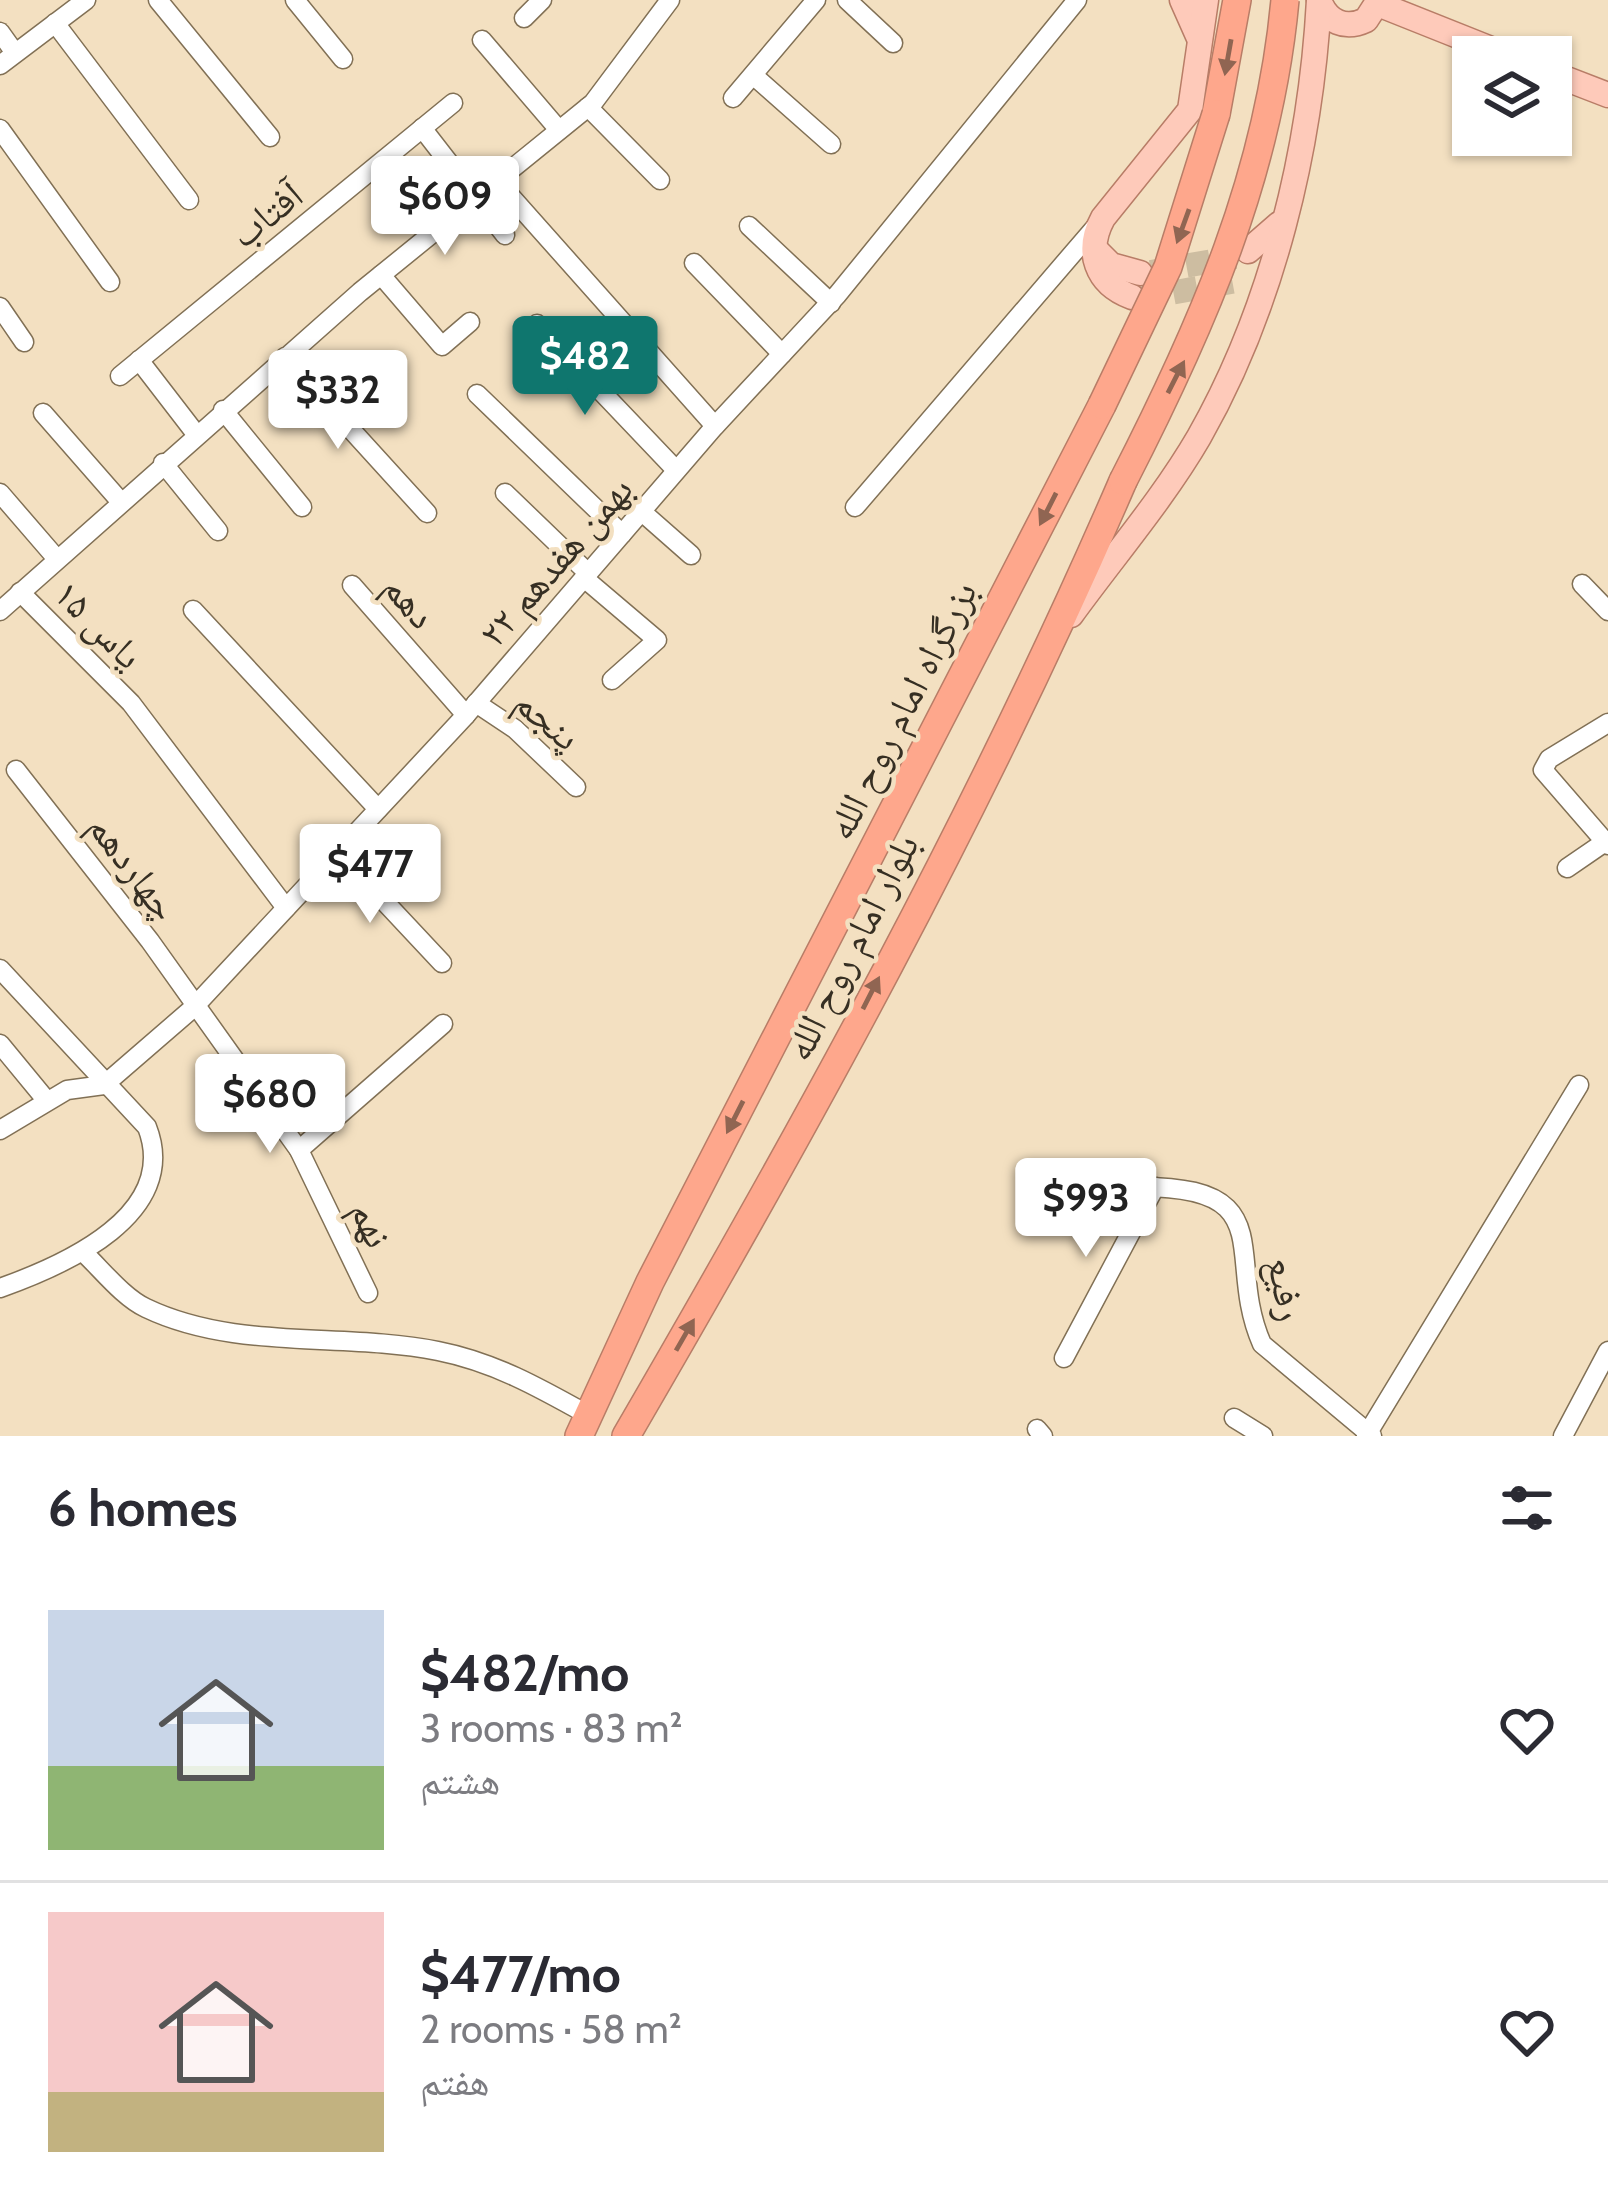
<!DOCTYPE html>
<html lang="en">
<head>
<meta charset="utf-8">
<style>
	:root { --surface:#fff; --page:#f7f7f7; --text:#2b2b33; --muted:#7c7c81; --line:#e1e1e2; --accent:#0f766e }
	body { margin:0; font-family:Cabin,"Noto Naskh Arabic",sans-serif; background:var(--page); color:var(--text); height:100vh; display:flex; flex-direction:column; font-size:45px; white-space:nowrap }
	* { box-sizing:border-box; margin:0 }
	p { font-size:39px; color:var(--muted) }
	.icon { flex:none; width:66px; height:66px; fill:none; stroke:currentColor; stroke-width:2; stroke-linecap:round; stroke-linejoin:round }
	.map { position:relative; height:1436px; overflow:hidden }
	.panel { display:flex; flex-direction:column; background:var(--surface); flex:1 }
	.panel>* { flex:none }
	.controls { position:absolute; left:1452px; top:36px; display:grid; gap:24px }
	.controls a { display:grid; place-items:center; width:120px; height:120px; border-radius:0px; background:var(--surface); box-shadow:0 3px 9px #0004; font-size:60px }
	.price { position:absolute; translate:-50% -102px; padding:0 27px; border-radius:12px; background:#fff; color:#222; font-size:39px; line-height:78px; filter:drop-shadow(0 3px 6px #0008) }
	.price::after { content:''; position:absolute; left:50%; top:72px; width:36px; height:27px; margin-left:-18px; background:inherit; clip-path:polygon(0 0,100% 0,50% 100%) }
	.price.selected { background:var(--accent); color:#fff }
	ul { padding:0; list-style:none }
	li { display:flex; align-items:center; gap:36px; height:300px; padding:0 48px }
	li+li { border-top:3px solid var(--line) }
	li span { display:grid; place-items:center; flex:none; width:336px; height:240px; border-radius:0px; color:#555 }
	li>.icon { margin-inline-start:auto }
	span .icon { width:144px; height:144px; fill:#fffc; stroke-width:1 }
	li b { font-size:51px }
	h2 { display:flex; justify-content:space-between; align-items:center; height:144px; padding:0 48px; font-size:51px }
	.map>svg:first-child { display:block }
	.lines { fill:none; stroke-linecap:round; stroke-linejoin:round }
	.major-tunnel { stroke:#cdbda1; stroke-width:24; stroke-dasharray:24 12; stroke-linecap:butt }
	.minor-casing { stroke:#817055; stroke-width:21 }
	.major-casing { stroke:#b87d67; stroke-width:27 }
	.highway-casing { stroke:#b87d67; stroke-width:30 }
	.minor { stroke:#fff; stroke-width:18 }
	.major { stroke:#fecaba; stroke-width:24 }
	.highway { stroke:#fea78c; stroke-width:27 }
	.highway-bridge-casing { stroke:#b87d67; stroke-width:30; stroke-linecap:butt }
	.highway-bridge { stroke:#fea78c; stroke-width:27 }
	.oneway { fill:#906552 }
	.labels { text-anchor:middle; dominant-baseline:central; stroke-width:9; stroke-linejoin:round; paint-order:stroke }
	.street-label { font-size:39px; fill:#362f23; stroke:#f3e0c1 }
</style>
</head>
<body>
<div class="map">
<svg width="1608" height="1436" viewBox="0 0 1608 1436">
	<rect width="100%" height="100%" fill="#f3e0c1"/>
	<g class="lines">
		<!-- major-tunnel -->
		<g class="major-tunnel">
			<path d="M1151,272L1235,257"/>
			<path d="M1138,299L1241,280"/>
		</g>
		<!-- minor casing -->
		<g class="minor-casing">
			<g id="minor">
				<path d="M158,0L270,137"/>
				<path d="M295,0L343,59"/>
				<path d="M847,0L893,43"/>
				<path d="M524,18L542,0"/>
				<path d="M55,23L189,200"/>
				<path d="M0,32L15,53"/>
				<path d="M482,40L559,130"/>
				<path d="M0,65L86,0"/>
				<path d="M754,76L831,144"/>
				<path d="M733,98L816,0"/>
				<path d="M588,107L660,180"/>
				<path d="M422,128L505,235"/>
				<path d="M0,129L110,282"/>
				<path d="M497,181L715,426"/>
				<path d="M749,226L831,303"/>
				<path d="M694,263L782,354"/>
				<path d="M381,275L442,346L470,322"/>
				<path d="M0,307L24,342"/>
				<path d="M537,324L676,470"/>
				<path d="M285,357L427,513"/>
				<path d="M139,360L196,434"/>
				<path d="M120,376L453,103"/>
				<path d="M477,394L622,534"/>
				<path d="M223,410L302,507"/>
				<path d="M43,413L120,501"/>
				<path d="M163,463L218,531"/>
				<path d="M0,493L57,559"/>
				<path d="M505,493L588,573"/>
				<path d="M855,507L1098,224"/>
				<path d="M641,511L691,555"/>
				<path d="M584,578L657,640L612,680"/>
				<path d="M1582,584L1608,611"/>
				<path d="M352,585L466,715"/>
				<path d="M20,592L131,703L286,908"/>
				<path d="M193,610L378,809"/>
				<path d="M0,611L360,292L593,103L670,0"/>
				<path d="M476,703L515,729L576,787"/>
				<path d="M1608,723L1549,759L1543,770L1608,845"/>
				<path d="M16,770L150,941L299,1150L368,1293"/>
				<path d="M338,852L442,963"/>
				<path d="M1567,868L1605,842"/>
				<path d="M0,969L147,1127C181,1214 65,1265 0,1288"/>
				<path d="M0,1044L47,1101"/>
				<path d="M104,1085L193,1008L466,715L715,426L837,295L1077,0"/>
				<path d="M0,1130L67,1090L104,1085"/>
				<path d="M299,1150L443,1024"/>
				<path d="M1132,1187C1286,1184 1223,1256 1262,1344L1372,1436"/>
				<path d="M84,1253C102,1270 124,1298 146,1308C236,1351 343,1332 438,1351C494,1362 540,1388 590,1416"/>
				<path d="M1064,1358L1155,1187"/>
				<path d="M1234,1418L1263,1436"/>
				<path d="M1037,1429L1043,1436"/>
				<path d="M1366,1436L1579,1085"/>
				<path d="M1563,1436L1608,1351"/>
			</g>
		</g>
		<!-- major casing -->
		<g class="major-casing">
			<g id="major">
				<path d="M1182,0L1198,36"/>
				<path d="M1319,0C1327,22 1345,30 1366,20L1379,0"/>
				<path d="M1378,4L1511,57"/>
				<path d="M1551,73L1608,95"/>
				<path d="M1095,249L1111,265L1140,273"/>
				<path d="M1248,251L1279,224"/>
				<path d="M1132,297C1096,284 1085,251 1103,218L1190,110L1206,0"/>
				<path d="M1071,615C1113,557 1163,499 1199,437C1273,307 1311,148 1319,0"/>
			</g>
		</g>
		<!-- highway casing -->
		<g class="highway-casing">
			<g id="highway">
				<path d="M1216,114L1237,0"/>
				<path d="M579,1436L650,1282L1102,405"/>
				<path d="M626,1436C806,1127 981,810 1123,481"/>
			</g>
		</g>
		<!-- minor -->
		<use href="#minor" class="minor"/>
		<!-- major -->
		<use href="#major" class="major"/>
		<!-- highway -->
		<use href="#highway" class="highway"/>
		<!-- highway-bridge casing -->
		<g class="highway-bridge-casing">
			<g id="highway-bridge">
				<path d="M1102,405L1168,267L1216,114"/>
				<path d="M1123,481C1202,327 1269,175 1285,0"/>
			</g>
		</g>
		<!-- highway-bridge -->
		<use href="#highway-bridge" class="highway-bridge"/>
	</g>
	<!-- one-way arrows -->
	<defs><path id="oneway-solid" d="M-6-.8H1V-3.2L6.5 0L1 3.2V.8H-6Z" transform="scale(3)"/></defs>
	<g class="oneway">
		<use href="#oneway-solid" transform="translate(1228 57) rotate(100)"/>
		<use href="#oneway-solid" transform="translate(1183 226) rotate(110)"/>
		<use href="#oneway-solid" transform="translate(1176 377) rotate(-63)"/>
		<use href="#oneway-solid" transform="translate(1048 509) rotate(117)"/>
		<use href="#oneway-solid" transform="translate(871 993) rotate(-63)"/>
		<use href="#oneway-solid" transform="translate(735 1117) rotate(117)"/>
		<use href="#oneway-solid" transform="translate(685 1335) rotate(-60)"/>
	</g>
	<g class="labels">
		<!-- street labels -->
		<g class="street-label">
			<text transform="translate(266 214) rotate(-39)">آفتاب</text>
			<text transform="translate(555 561) rotate(-49)">۲۲ بهمن هفدهم</text>
			<text transform="translate(410 601) rotate(49)">دهم</text>
			<text transform="translate(99 624) rotate(45)">یاس ۱۵</text>
			<text transform="translate(901 710) rotate(-63)">بزرگراه امام روح الله</text>
			<text transform="translate(548 719) rotate(40)">پنجم</text>
			<text transform="translate(134 867) rotate(53)">چهاردهم</text>
			<text transform="translate(851 947) rotate(-63)">بلوار امام روح الله</text>
			<text transform="translate(372 1224) rotate(65)">نهم</text>
			<text transform="translate(1287 1289) rotate(80)">رفیع</text>
		</g>
	</g>
</svg>
<div class="controls">
<a><svg class="icon" aria-label="layers" viewBox="0 0 24 24"><path d="M12 4l9 5-9 5-9-5zM3 14l9 5 9-5"/></svg></a>
</div>
<b class="price" style="left:445px;top:258px">$609</b>
<b class="price selected" style="left:585px;top:418px">$482</b>
<b class="price" style="left:338px;top:452px">$332</b>
<b class="price" style="left:370px;top:926px">$477</b>
<b class="price" style="left:270px;top:1156px">$680</b>
<b class="price" style="left:1086px;top:1260px">$993</b>
</div>
<section class="panel">
<h2>6 homes<svg class="icon" aria-label="filters" viewBox="0 0 24 24"><path d="M4 7h16M4 17h16"/><circle cx="9" cy="7" r="2"/><circle cx="15" cy="17" r="2"/></svg></h2>
<ul>
<li><span style="background:linear-gradient(#c9d6e8 65%,#8fb573 0)"><svg class="icon" aria-label="home" viewBox="0 0 24 24"><path d="M3 11l9-7 9 7M6 9v11h12V9"/></svg></span><div><b>$482/mo</b><p>3 rooms · 83 m²</p><p>هشتم</p></div><svg class="icon" aria-label="heart" viewBox="0 0 24 24"><path d="M12 20l-8-8c-3-5 5-10 8-4 3-6 11-1 8 4z"/></svg></li>
<li><span style="background:linear-gradient(#f6c9c9 75%,#c2b280 0)"><svg class="icon" aria-label="home" viewBox="0 0 24 24"><path d="M3 11l9-7 9 7M6 9v11h12V9"/></svg></span><div><b>$477/mo</b><p>2 rooms · 58 m²</p><p>هفتم</p></div><svg class="icon" aria-label="heart" viewBox="0 0 24 24"><path d="M12 20l-8-8c-3-5 5-10 8-4 3-6 11-1 8 4z"/></svg></li>
</ul>
</section>
</body>
</html>
